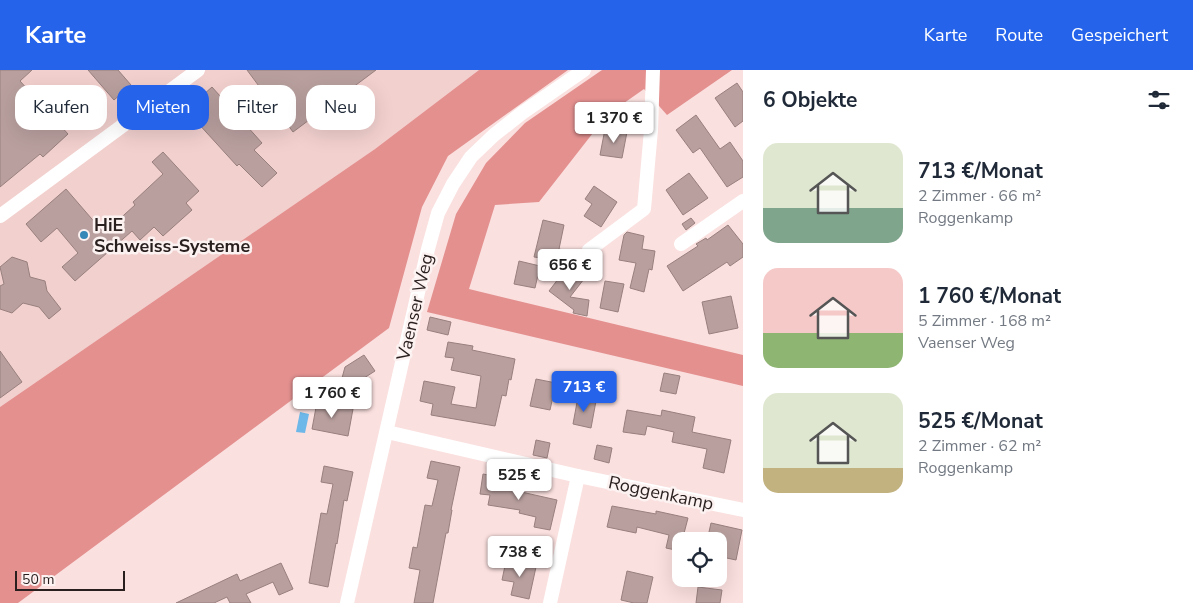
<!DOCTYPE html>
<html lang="de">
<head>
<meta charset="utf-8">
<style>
	:root { --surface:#fff; --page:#f6f6f7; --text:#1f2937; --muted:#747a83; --accent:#2563eb }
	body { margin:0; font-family:"Nunito Sans",sans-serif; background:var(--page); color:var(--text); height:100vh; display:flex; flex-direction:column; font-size:19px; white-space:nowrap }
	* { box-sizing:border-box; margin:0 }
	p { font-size:16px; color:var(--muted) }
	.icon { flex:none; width:28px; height:28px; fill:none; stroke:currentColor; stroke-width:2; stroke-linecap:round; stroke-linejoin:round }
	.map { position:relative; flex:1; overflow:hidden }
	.sheet { display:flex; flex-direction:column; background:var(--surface); width:450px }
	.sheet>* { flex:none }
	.hud { position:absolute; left:15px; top:15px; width:475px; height:45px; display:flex; gap:10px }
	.fabs { position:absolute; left:672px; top:462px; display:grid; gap:10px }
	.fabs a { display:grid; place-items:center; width:55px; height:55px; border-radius:10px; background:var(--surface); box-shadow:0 5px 20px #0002; font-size:25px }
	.scale { position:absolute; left:15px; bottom:12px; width:110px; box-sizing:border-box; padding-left:5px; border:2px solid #281f1e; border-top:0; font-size:14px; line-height:18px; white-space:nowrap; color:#281f1e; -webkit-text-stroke:4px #fcf2f1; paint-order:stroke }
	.price { position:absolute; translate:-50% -42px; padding:0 11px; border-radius:5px; background:#fff; color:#222; font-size:16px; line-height:32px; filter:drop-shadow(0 1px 2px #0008) }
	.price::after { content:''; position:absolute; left:50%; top:30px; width:15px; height:11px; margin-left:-8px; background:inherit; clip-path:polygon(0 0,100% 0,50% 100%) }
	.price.active { background:var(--accent); color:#fff }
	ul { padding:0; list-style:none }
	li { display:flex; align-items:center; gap:15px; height:125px; padding:0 20px }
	li span { display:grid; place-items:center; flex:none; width:140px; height:100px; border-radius:15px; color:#555 }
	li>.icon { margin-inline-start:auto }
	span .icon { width:60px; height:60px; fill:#fffc; stroke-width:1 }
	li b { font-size:21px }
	h2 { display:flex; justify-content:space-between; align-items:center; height:60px; padding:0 20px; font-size:21px }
	.pill { padding:0 18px; border-radius:15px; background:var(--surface); box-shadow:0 5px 20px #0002; font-size:18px; line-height:45px }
	.pill.active { background:var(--accent); color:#fff }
	header { display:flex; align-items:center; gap:30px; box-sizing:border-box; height:70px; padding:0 25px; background:var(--accent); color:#fff }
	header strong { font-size:24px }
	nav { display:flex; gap:28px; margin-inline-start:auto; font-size:18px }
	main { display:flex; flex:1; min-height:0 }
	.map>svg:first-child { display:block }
	.built { fill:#f2d0ce }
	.forest { fill:#e3908f }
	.water { fill:#6db8e8 }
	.building { fill:#b9a09f; stroke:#98807f }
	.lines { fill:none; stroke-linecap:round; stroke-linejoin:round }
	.street { stroke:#fff; stroke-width:14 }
	.poi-dot { fill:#3487b7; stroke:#fcf2f1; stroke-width:2 }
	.labels { text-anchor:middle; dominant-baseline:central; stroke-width:5; stroke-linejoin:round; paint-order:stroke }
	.poi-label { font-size:18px; font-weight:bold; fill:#281f1e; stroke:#fcf2f1; text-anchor:start }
	.street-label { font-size:18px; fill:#281f1e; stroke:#fcf2f1 }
</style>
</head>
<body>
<header>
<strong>Karte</strong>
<nav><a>Karte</a><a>Route</a><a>Gespeichert</a></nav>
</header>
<main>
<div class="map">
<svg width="743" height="533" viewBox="0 0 743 533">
	<rect width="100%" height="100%" fill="#fae0df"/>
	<!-- built -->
	<path class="built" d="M0,0H479L375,79L0,337Z"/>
	<!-- forest -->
	<g class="forest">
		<path d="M479,0H568L448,86L422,137L389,258L18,533H0V337L375,79Z"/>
		<path d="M602,0H732L667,45L644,19L607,45L539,132L495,135L469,219L743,285V316L427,242L456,144L486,93L525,53Z"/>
	</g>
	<!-- water -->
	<path class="water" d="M300,342L309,344L305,363L296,362Z"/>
	<!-- building -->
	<g class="building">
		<path d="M0,0H32L20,11L68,64L43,87L40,84L0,117Z"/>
		<path d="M88,0H118L131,15L114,30Z"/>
		<path d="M247,0H376L293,62Z"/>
		<path d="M737,13L743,22V51L735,57L715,28Z"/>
		<path d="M212,17L262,73L254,80L277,103L262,117L239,94L237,96L186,40Z"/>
		<path d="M696,45L720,79L730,72L743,91V107L727,117L700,78L693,83L676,60Z"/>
		<path d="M605,59L627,62L622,88L600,85Z"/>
		<path d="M163,82L199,121L186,133L192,140L163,166L154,157L140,170L132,161L75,211L62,197L78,183L57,158L41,172L26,154L66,119L104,163L135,135L133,132L163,104L152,92Z"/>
		<path d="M689,103L708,128L683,145L666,120Z"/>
		<path d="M594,116L617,132L601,157L584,146L592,134L585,129Z"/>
		<path d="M691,148L695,153L686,160L682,154Z"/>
		<path d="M543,150L564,155L559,179L567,181L565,191L534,187Z"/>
		<path d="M728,155L743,174V187L730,196L727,192L683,221L667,196L698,176L696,174L706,168L707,170Z"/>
		<path d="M627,162L644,166L642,179L655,181L652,200L649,199L644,222L630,218L636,193L619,190L624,165Z"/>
		<path d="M12,187L27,192L30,207L45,211L47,221L61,239L49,249L39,237L23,233L12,243L0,239V216L4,214L0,197Z"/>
		<path d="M519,191L540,196L535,218L514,214Z"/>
		<path d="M568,196L584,209L570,227L589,230L587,246L573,243L574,240L549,221Z"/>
		<path d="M605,211L624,214L618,242L600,238Z"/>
		<path d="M731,226L738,258L709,264L702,232Z"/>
		<path d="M430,247L451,252L448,265L427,260Z"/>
		<path d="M448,272L473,276L472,280L515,289L511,310L509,309L506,326L502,325L495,356L431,345L433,334L420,331L424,311L455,317L451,334L476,338L481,306L451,300L454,288L445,287Z"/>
		<path d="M0,281L22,312L0,328Z"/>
		<path d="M364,285L375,301L350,317L342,308L345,297Z"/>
		<path d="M664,303L680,306L676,324L660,321Z"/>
		<path d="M536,309L556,313L550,340L530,336Z"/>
		<path d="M578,327L596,331L591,358L573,354Z"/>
		<path d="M317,332L353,339L348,366L312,359Z"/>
		<path d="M627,340L661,346L662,340L695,347L692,362L731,370L724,403L703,398L707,379L672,372L674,362L647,356L645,365L623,362Z"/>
		<path d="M536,370L550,373L547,388L533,385Z"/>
		<path d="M597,375L612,378L609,393L594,389Z"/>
		<path d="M431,391L460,397L451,440H452L448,463H446L433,533H414L420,500L409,498L413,477L417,478L425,435L432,436L438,410L427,408Z"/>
		<path d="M324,396L353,402L347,431L344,430L337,474L336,473L328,517L309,513L321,443L327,444L333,414L321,412Z"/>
		<path d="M483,404L510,409L508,419L557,430L550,460L534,457L536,447L519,443L520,440L488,435L490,425L480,424Z"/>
		<path d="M612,436L656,444V441L688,448L682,471H681L680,481L666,478L669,465L637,457L636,463L607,457Z"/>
		<path d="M711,453L742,460L736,490L722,487L724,476L719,475V471H707Z"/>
		<path d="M506,491L536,497L529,529L511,525L514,512L502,510Z"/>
		<path d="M281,493L293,519L279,525L273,512L246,524L251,533H230L227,527L214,533H176L237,504L240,511Z"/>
		<path d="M627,501L653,507L647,533H634L621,530Z"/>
		<path d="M698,517L722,520L720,533H696Z"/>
	</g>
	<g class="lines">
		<!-- street -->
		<g class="street">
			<path d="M0,146L198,0"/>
			<path d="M681,174L743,131"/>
			<path d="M589,180L644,139L651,60L653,0"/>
			<path d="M387,362L578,406L743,440"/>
			<path d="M347,533L428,179L438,143L453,114L471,87L494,65L522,43L584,0"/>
			<path d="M550,533L578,406"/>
		</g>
	</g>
	<!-- markers -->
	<circle class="poi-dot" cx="84" cy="165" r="5"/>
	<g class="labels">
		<!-- poi labels -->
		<g class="poi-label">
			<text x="94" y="155">HiE<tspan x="94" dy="21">Schweiss-Systeme</tspan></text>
		</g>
		<!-- street labels -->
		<g class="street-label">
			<text transform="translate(415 237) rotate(-77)">Vaenser Weg</text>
			<text transform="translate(661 423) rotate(12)">Roggenkamp</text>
		</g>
	</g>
</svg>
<div class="fabs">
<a><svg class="icon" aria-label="locate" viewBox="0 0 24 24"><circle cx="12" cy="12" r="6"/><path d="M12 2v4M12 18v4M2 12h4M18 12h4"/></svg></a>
</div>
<div class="scale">50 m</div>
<b class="price" style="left:614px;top:74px">1 370 €</b>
<b class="price" style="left:570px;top:221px">656 €</b>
<b class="price active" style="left:584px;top:343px">713 €</b>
<b class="price" style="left:332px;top:349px">1 760 €</b>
<b class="price" style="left:519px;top:431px">525 €</b>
<b class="price" style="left:520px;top:508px">738 €</b>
<div class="hud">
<a class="pill">Kaufen</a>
<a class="pill active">Mieten</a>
<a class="pill">Filter</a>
<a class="pill">Neu</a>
</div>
</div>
<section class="sheet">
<h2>6 Objekte<svg class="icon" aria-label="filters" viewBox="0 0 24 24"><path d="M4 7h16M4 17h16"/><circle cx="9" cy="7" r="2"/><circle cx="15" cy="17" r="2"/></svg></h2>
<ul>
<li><span style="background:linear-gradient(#dfe7d0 65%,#7fa58c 0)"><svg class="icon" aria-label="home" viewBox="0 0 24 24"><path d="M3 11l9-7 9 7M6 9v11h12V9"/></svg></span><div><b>713 €/Monat</b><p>2 Zimmer · 66 m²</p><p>Roggenkamp</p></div></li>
<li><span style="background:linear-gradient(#f6c9c9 65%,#8fb573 0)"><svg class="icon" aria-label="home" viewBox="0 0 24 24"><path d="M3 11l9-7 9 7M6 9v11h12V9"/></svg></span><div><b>1 760 €/Monat</b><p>5 Zimmer · 168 m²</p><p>Vaenser Weg</p></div></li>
<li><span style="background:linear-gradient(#dfe7d0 75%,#c2b280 0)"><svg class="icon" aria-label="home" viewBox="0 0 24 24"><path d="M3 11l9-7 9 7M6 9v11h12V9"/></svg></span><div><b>525 €/Monat</b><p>2 Zimmer · 62 m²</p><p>Roggenkamp</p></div></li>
</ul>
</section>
</main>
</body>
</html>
